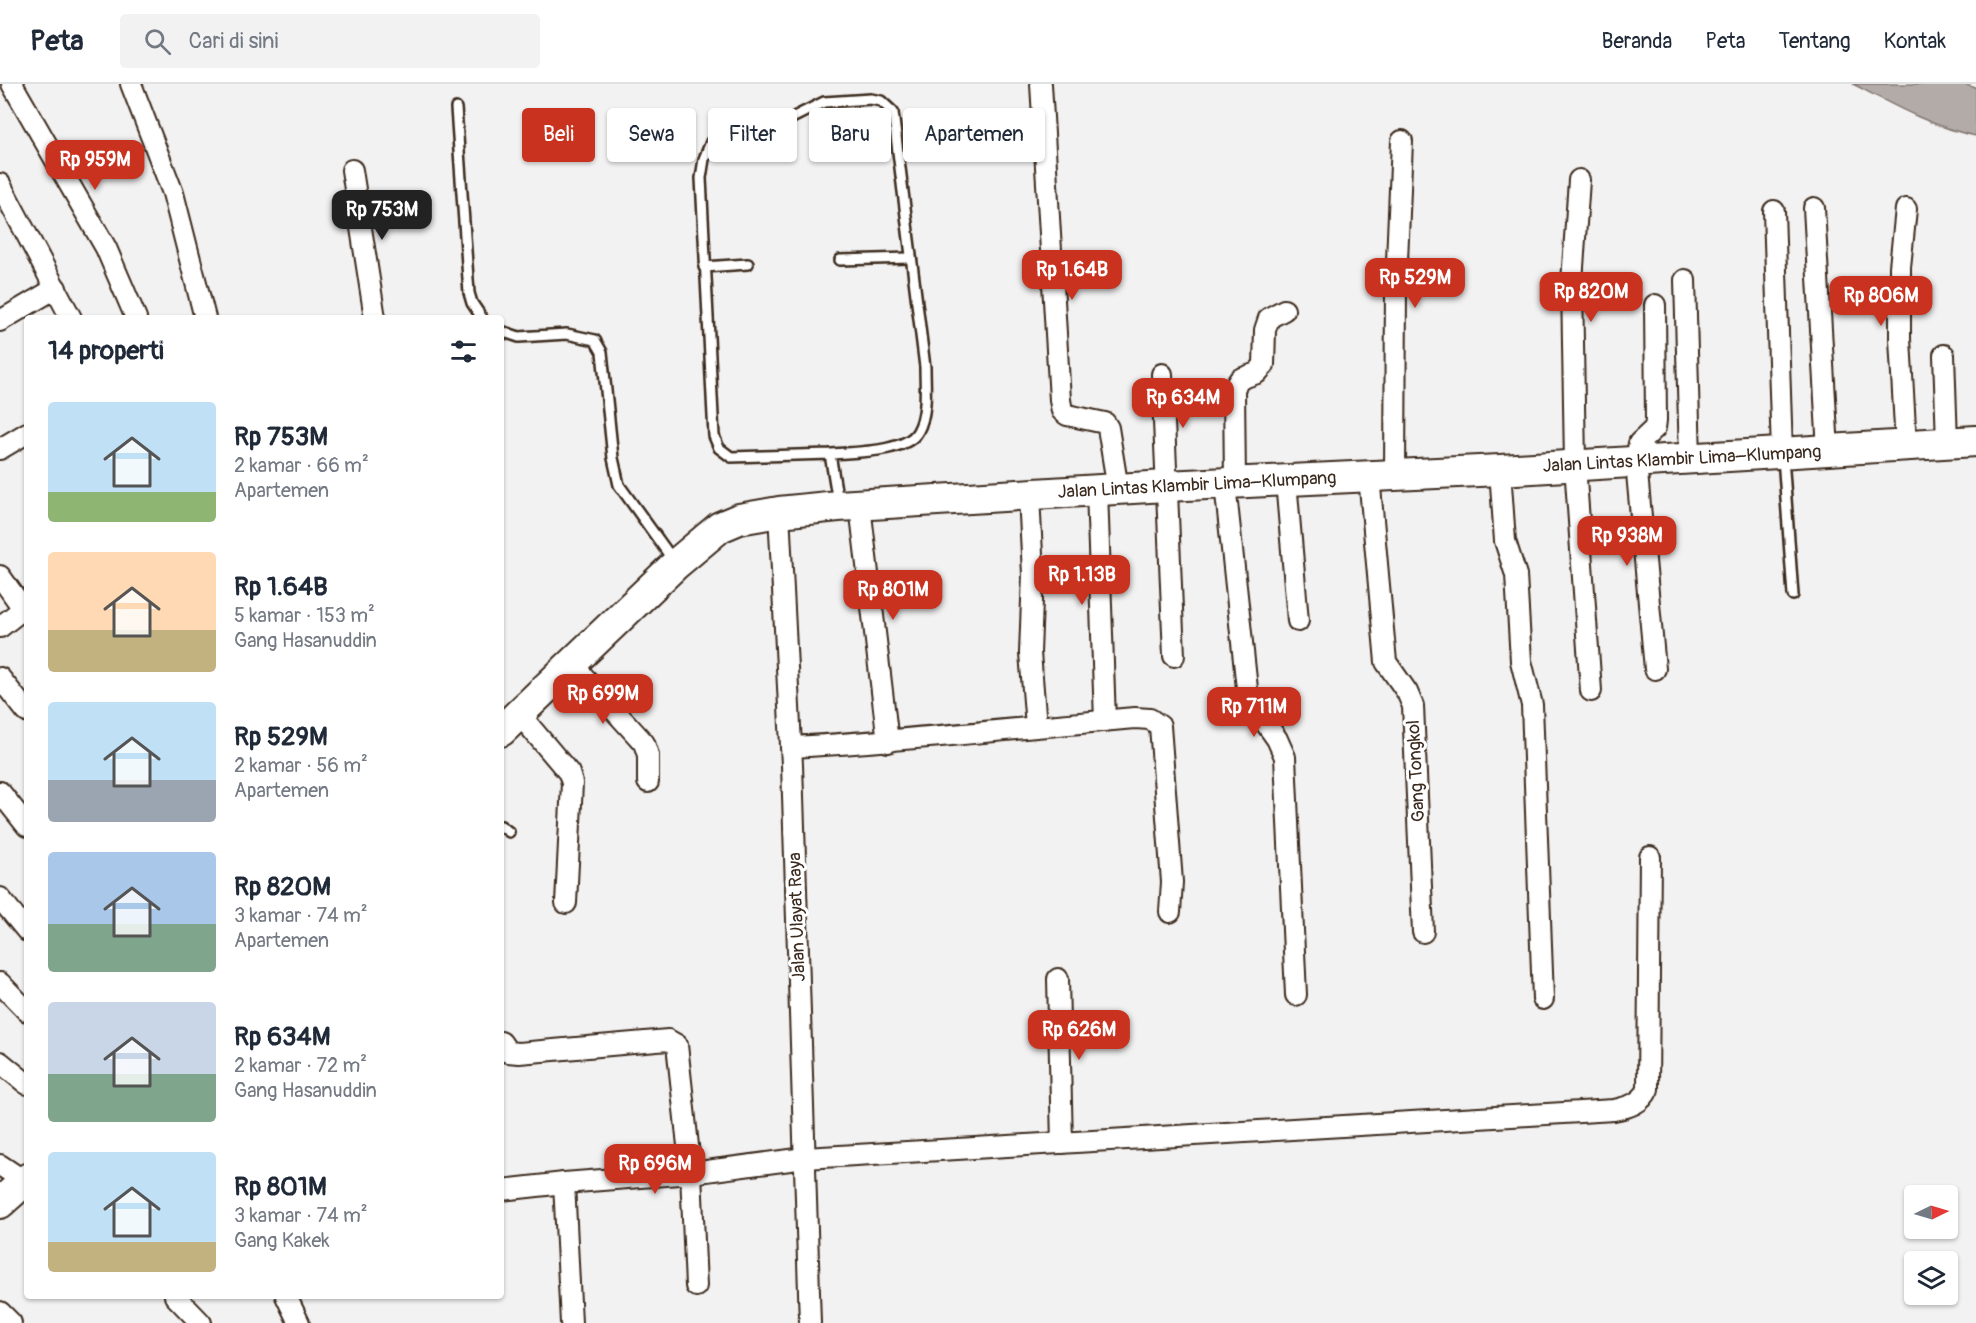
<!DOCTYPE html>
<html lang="id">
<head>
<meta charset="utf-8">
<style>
	:root { --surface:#fff; --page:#f2f2f3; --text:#1f2937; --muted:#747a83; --line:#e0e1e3; --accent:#c8321e }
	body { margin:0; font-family:Pangolin,sans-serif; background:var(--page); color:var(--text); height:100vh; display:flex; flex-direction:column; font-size:22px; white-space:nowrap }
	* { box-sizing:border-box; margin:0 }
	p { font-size:20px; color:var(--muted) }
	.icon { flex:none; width:33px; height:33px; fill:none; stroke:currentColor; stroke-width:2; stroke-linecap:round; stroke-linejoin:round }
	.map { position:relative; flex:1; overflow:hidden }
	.panel { position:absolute; left:24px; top:231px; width:480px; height:984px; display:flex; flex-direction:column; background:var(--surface); border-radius:6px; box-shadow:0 2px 4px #0004 }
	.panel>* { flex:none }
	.banner { position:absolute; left:522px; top:24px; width:570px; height:54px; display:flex; gap:12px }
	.needle { width:39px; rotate:85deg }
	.buttons { position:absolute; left:1904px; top:1101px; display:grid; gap:12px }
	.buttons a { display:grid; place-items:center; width:54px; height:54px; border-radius:6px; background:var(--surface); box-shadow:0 2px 4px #0004; font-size:30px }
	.price { position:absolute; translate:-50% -51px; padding:0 14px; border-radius:12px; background:var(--accent); color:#fff; font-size:20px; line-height:39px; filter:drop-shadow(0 2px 3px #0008) }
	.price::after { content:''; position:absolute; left:50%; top:36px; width:18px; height:14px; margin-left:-9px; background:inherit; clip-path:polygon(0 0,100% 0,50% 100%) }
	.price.on { background:#222; color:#fff }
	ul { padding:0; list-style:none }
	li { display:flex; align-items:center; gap:18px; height:150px; padding:0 24px }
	li span { display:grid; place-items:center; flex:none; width:168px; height:120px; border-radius:6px; color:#555 }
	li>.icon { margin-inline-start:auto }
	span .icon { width:72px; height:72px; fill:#fffc; stroke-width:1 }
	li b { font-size:26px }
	h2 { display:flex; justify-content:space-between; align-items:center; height:72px; padding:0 24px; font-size:26px }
	.pill { padding:0 21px; border-radius:6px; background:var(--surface); box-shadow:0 2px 4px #0004; font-size:21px; line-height:54px }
	.pill.on { background:var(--accent); color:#fff }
	header { display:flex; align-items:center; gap:36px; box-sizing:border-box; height:84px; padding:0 30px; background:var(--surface); border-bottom:2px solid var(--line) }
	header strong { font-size:28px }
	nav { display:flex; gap:33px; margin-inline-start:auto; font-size:21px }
	.search { width:420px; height:54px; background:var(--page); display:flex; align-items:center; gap:15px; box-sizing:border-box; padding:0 21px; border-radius:6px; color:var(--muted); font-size:22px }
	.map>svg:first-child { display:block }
	.water { fill:#b2aba7; stroke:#827770; stroke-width:1.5 }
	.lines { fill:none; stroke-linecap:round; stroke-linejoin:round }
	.lane-casing { stroke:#3b2a1e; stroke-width:14 }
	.street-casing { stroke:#3b2a1e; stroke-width:24 }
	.primary-casing { stroke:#3b2a1e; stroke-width:34 }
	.lane { stroke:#fff; stroke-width:9 }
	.street { stroke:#fff; stroke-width:20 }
	.primary { stroke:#fff; stroke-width:30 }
	.labels { text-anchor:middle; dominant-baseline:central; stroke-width:6; stroke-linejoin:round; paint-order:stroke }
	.street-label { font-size:18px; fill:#3b2a1e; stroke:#fff }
</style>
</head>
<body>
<header>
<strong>Peta</strong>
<div class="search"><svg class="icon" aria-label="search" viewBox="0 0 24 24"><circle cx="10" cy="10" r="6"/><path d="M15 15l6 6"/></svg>Cari di sini</div>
<nav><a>Beranda</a><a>Peta</a><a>Tentang</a><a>Kontak</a></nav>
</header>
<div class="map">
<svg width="1976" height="1239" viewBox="0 0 1976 1239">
	<rect width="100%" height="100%" fill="#f3f2f2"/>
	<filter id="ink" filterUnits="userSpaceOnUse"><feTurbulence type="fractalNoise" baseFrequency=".0167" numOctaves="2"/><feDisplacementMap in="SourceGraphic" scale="12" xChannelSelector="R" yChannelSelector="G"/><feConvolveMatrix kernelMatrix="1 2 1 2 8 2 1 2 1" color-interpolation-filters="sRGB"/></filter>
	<g filter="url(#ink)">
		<!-- water -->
		<path class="water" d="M1853,0H1963L1976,4V52C1934,44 1891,20 1853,0Z"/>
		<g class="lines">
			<!-- lane casing -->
			<g class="lane-casing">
				<g id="lane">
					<path d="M456,24L469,209L472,219L482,234"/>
					<path d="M840,176L910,174"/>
					<path d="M704,183L748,180"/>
					<path d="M501,247L519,253L567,250L595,256L602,268L613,374L619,401L673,476"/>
					<path d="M830,370L731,373L719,364L714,352L701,94L704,75L711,58L722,50L767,43L790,35L824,18L871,15L881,17L893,28L925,283C925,303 928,329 918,347C907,369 852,368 830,370L838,418"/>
					<path d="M1783,373L1793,511"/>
					<path d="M501,742L509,748"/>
				</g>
			</g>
			<!-- street casing -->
			<g class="street-casing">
				<g id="street">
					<path d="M12,0L106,164L136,234"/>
					<path d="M131,0L173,109L205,234"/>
					<path d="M1041,0L1060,316L1062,327L1067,331L1105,339L1108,344L1118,405"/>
					<path d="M352,86L375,234"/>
					<path d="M1579,96L1572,198L1575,381L1591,607"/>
					<path d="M0,100L71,234"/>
					<path d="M1814,124L1828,367"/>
					<path d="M1774,127L1782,369"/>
					<path d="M1685,196L1690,375"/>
					<path d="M1655,221L1656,336L1655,344L1639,359L1636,378L1655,585"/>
					<path d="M0,237L56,204"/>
					<path d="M1944,271L1947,359"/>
					<path d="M1162,290L1174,572"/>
					<path d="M1906,362L1900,255V183L1906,125"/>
					<path d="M0,365L27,349"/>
					<path d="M1500,386L1505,457L1516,491L1521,577L1532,621L1543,915"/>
					<path d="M1369,392L1386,578L1407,608L1413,622L1423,848"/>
					<path d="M1395,392L1396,201L1402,57"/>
					<path d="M1286,397L1298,537"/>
					<path d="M1235,399L1234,304L1240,295L1257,289L1264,281L1265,246L1269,234L1284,226"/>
					<path d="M1225,400L1248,614L1277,655L1285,673L1296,911"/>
					<path d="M1097,406L1105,637"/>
					<path d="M1029,411L1033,490L1030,569L1036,642"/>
					<path d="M860,422L888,658"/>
					<path d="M779,428L792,681L810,1239"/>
					<path d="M0,492L27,530"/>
					<path d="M0,543L23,525"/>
					<path d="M571,579L644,659L648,671V698"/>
					<path d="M0,594L27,628"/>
					<path d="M520,631L569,689L572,699L566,819"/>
					<path d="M791,663C906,657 1020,644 1135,634L1150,635L1160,642L1172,798L1170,828"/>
					<path d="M0,708L27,742"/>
					<path d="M0,814L27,847"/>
					<path d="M1058,895L1062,1059"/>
					<path d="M0,899L27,927"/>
					<path d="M501,958L508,968L519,969L668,956L677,961L691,1089L696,1202"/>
					<path d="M0,978L27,1000"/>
					<path d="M0,1081L24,1097"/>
					<path d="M564,1099L571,1239"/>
					<path d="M501,1106L564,1099L691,1089L805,1074L1614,1026C1629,1023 1642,1019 1648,1005L1650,773"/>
					<path d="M175,1212L201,1239"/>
					<path d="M286,1212L299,1239"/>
					<path d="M0,1228L11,1239"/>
				</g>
			</g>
			<!-- primary casing -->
			<g class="primary-casing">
				<g id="primary">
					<path d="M501,647L676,480L720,443L739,435L779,428L838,422L1166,402L1500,386L1976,357"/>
					<path d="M0,1119L27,1095"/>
				</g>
			</g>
			<!-- lane -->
			<use href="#lane" class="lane"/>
			<!-- street -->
			<use href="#street" class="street"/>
			<!-- primary -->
			<use href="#primary" class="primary"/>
		</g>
	</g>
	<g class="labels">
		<!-- street labels -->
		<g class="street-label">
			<text transform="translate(1682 375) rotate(-3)">Jalan Lintas Klambir Lima–Klumpang</text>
			<text transform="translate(1197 401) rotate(-3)">Jalan Lintas Klambir Lima–Klumpang</text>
			<text transform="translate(1416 687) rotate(-93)">Gang Tongkol</text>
			<text transform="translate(797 833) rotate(-92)">Jalan Ulayat Raya</text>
		</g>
	</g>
</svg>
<div class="buttons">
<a><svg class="needle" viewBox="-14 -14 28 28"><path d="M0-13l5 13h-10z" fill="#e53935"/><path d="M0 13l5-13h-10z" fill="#747a83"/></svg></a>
<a><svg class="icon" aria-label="layers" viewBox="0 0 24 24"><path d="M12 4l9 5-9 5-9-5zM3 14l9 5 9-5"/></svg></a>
</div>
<b class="price" style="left:95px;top:107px">Rp 959M</b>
<b class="price on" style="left:382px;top:157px">Rp 753M</b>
<b class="price" style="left:1072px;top:217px">Rp 1.64B</b>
<b class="price" style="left:1415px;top:225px">Rp 529M</b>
<b class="price" style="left:1591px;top:239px">Rp 820M</b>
<b class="price" style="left:1881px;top:243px">Rp 806M</b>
<b class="price" style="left:1183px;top:345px">Rp 634M</b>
<b class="price" style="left:1627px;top:483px">Rp 938M</b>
<b class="price" style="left:1082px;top:522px">Rp 1.13B</b>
<b class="price" style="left:893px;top:537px">Rp 801M</b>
<b class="price" style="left:603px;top:641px">Rp 699M</b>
<b class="price" style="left:1254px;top:654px">Rp 711M</b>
<b class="price" style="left:1079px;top:977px">Rp 626M</b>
<b class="price" style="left:655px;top:1111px">Rp 696M</b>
<div class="banner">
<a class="pill on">Beli</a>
<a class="pill">Sewa</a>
<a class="pill">Filter</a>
<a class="pill">Baru</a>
<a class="pill">Apartemen</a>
</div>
<section class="panel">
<h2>14 properti<svg class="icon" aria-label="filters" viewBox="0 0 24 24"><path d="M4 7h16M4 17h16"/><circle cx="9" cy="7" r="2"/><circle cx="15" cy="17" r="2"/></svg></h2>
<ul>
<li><span style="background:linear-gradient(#bfe0f5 75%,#8fb573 0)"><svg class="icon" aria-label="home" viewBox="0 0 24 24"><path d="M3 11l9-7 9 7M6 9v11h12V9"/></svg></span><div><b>Rp 753M</b><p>2 kamar · 66 m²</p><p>Apartemen</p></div></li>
<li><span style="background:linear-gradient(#ffd9b3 65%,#c2b280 0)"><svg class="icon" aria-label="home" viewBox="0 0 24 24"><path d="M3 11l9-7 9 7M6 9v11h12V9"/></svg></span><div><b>Rp 1.64B</b><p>5 kamar · 153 m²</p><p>Gang Hasanuddin</p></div></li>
<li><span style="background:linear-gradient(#bfe0f5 65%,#9aa5b1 0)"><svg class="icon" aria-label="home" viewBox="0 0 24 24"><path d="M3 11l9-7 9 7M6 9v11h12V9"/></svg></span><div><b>Rp 529M</b><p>2 kamar · 56 m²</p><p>Apartemen</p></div></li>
<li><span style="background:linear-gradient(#a9c7e8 60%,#7fa58c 0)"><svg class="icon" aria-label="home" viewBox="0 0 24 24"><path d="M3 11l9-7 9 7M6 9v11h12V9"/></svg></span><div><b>Rp 820M</b><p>3 kamar · 74 m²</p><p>Apartemen</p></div></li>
<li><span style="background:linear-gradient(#c9d6e8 60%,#7fa58c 0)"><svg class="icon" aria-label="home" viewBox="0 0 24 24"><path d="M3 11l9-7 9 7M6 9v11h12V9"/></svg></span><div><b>Rp 634M</b><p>2 kamar · 72 m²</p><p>Gang Hasanuddin</p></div></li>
<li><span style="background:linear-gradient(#bfe0f5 75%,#c2b280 0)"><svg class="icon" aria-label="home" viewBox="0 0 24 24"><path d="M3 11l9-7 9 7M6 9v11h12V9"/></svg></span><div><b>Rp 801M</b><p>3 kamar · 74 m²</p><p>Gang Kakek</p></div></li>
</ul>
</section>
</div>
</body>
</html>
